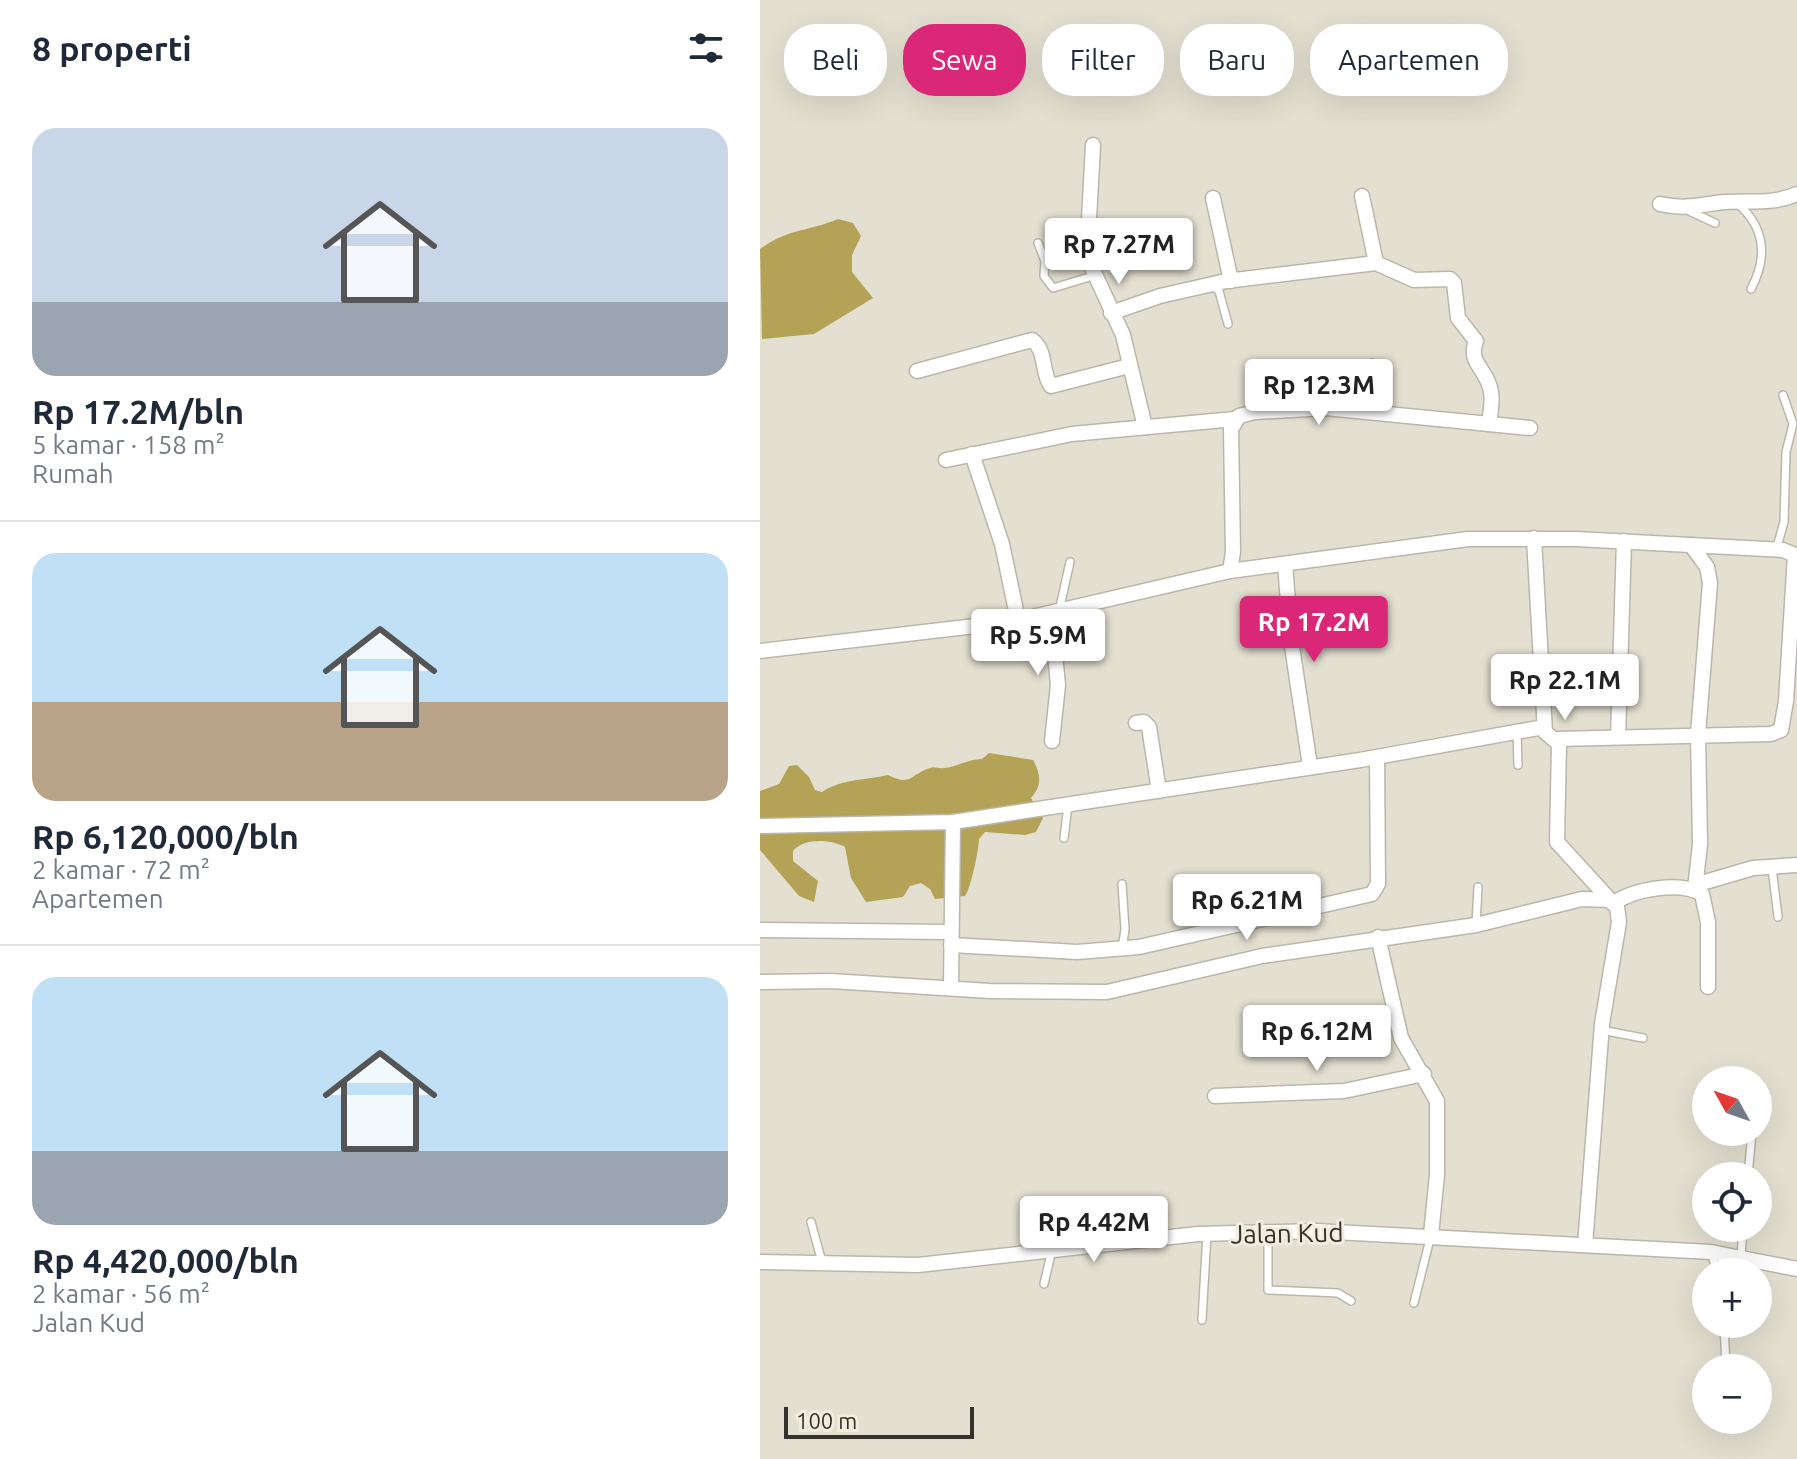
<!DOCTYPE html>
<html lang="id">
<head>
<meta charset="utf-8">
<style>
	:root { --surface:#fff; --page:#f2f2f3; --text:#1f2937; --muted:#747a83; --line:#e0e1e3; --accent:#db2777 }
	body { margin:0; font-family:Ubuntu,sans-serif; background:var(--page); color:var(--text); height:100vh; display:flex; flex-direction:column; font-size:30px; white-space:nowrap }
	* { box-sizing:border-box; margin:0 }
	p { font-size:26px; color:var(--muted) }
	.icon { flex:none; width:44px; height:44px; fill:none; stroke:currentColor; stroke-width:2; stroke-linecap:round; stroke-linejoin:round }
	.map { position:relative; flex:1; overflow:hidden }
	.drawer { display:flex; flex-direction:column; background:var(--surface); width:760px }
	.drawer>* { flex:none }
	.hud { position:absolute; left:24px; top:24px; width:760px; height:72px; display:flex; gap:16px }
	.needle { width:52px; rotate:310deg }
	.fabs { position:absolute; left:932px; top:1066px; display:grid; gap:16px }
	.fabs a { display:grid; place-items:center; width:80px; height:80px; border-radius:50%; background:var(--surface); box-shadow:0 8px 32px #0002; font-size:40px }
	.scale { position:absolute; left:24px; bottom:20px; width:190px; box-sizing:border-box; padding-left:8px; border:4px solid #34322c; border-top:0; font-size:22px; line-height:28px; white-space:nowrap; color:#34322c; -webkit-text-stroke:6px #f1edde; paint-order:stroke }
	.price { position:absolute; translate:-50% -68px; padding:0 18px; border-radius:8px; background:#fff; color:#222; font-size:26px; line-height:52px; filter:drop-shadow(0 2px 4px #0008) }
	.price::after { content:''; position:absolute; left:50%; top:48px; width:24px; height:18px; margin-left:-12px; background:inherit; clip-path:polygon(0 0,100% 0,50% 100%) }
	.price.selected { background:var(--accent); color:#fff }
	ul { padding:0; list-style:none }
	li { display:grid; align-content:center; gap:16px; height:424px; padding:0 32px }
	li+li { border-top:2px solid var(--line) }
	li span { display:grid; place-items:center; height:248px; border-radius:24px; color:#555 }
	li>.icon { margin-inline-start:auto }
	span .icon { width:144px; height:144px; fill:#fffc; stroke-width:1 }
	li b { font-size:34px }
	h2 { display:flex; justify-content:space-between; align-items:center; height:96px; padding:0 32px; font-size:34px }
	.tag { padding:0 28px; border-radius:32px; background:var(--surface); box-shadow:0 8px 32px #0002; font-size:28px; line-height:72px }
	.tag.selected { background:var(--accent); color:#fff }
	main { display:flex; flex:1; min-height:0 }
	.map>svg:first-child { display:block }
	.forest { fill:#b4a257 }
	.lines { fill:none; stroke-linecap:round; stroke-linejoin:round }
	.service-casing { stroke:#bbb7a8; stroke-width:10 }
	.minor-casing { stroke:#bbb7a8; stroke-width:17 }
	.service { stroke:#fff; stroke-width:7 }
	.minor { stroke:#fff; stroke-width:14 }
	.labels { text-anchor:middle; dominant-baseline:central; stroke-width:6; stroke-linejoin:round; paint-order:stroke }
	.street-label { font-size:26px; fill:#34322c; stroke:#f1edde }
</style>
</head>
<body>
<main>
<section class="drawer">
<h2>8 properti<svg class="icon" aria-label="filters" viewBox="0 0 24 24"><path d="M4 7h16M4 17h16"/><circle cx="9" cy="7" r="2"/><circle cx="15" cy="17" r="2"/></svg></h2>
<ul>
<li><span style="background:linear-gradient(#c9d6e8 70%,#9aa5b1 0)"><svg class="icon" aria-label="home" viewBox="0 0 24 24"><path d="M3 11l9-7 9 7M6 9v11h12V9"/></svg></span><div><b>Rp 17.2M/bln</b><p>5 kamar · 158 m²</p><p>Rumah</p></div></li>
<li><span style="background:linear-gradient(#bfe0f5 60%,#b9a48a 0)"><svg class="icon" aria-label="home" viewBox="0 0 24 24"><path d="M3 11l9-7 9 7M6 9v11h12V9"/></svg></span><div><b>Rp 6,120,000/bln</b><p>2 kamar · 72 m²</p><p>Apartemen</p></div></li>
<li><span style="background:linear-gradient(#bfe0f5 70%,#9aa5b1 0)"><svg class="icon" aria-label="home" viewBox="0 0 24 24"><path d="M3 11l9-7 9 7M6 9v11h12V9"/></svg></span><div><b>Rp 4,420,000/bln</b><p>2 kamar · 56 m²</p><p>Jalan Kud</p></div></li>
</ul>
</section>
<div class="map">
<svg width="1037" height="1459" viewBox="0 0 1037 1459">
	<rect width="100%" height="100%" fill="#e4e0d1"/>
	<!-- forest -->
	<g class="forest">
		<path d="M78,219L93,223L101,236L92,255V272L113,298L54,334L2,339L0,249C29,228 47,232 78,219Z"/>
		<path d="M229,753L273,760C281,774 282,786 271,798L283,818L276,832L265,835L225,832L219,839C219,849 211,888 205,896L175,899L170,889L161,883L150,886L143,897L106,902L91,878L85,847C70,839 44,838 33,851V861L58,881L54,902L39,896L0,850V791L19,784L29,766L37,765L49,777L55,790L62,792C81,779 106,780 128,775C152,787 150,774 170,768C176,766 177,769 184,768C197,767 208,759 222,759Z"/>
	</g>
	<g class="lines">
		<!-- service casing -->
		<g class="service-casing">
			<g id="service">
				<path d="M977,203C1005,227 1008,257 991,289"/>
				<path d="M929,211L955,223"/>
				<path d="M278,243L285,261L284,276L293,288L333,276"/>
				<path d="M453,286L459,291L468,324"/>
				<path d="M576,408L588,392L591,373L612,363"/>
				<path d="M1016,550L1024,522L1026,452L1033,424L1023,395"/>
				<path d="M299,611L310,562"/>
				<path d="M757,732L758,765"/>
				<path d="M304,838L308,805"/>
				<path d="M1012,868L1018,917"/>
				<path d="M716,925L718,887"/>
				<path d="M362,949L365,929L362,884"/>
				<path d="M841,1030L883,1038"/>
				<path d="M988,1176L992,1132"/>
				<path d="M51,1222L62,1262"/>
				<path d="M508,1232V1290L578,1293L591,1301"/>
				<path d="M951,1252L957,1272"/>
				<path d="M981,1256L983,1228"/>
				<path d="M284,1284L292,1250"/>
				<path d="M654,1303L671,1235"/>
				<path d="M442,1320L447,1234"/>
				<path d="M964,1324L966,1368"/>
			</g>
		</g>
		<!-- minor casing -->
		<g class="minor-casing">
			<g id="minor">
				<path d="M333,145L327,257L363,335L385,427"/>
				<path d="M602,196L616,263"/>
				<path d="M453,198L471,281"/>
				<path d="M900,204C921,209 936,206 956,203C984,199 1010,206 1037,194"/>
				<path d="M351,313L400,296L466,281L616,263L654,280L690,279L694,283L698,318L716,341C707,364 728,369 731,392C733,402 730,414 729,424"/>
				<path d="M157,371L272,340C287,350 281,373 291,386L369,366"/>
				<path d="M212,454L242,544L258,620"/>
				<path d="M186,460L312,434L475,419"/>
				<path d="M774,538L785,732L799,744L797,842L849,899"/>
				<path d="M931,545L947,567L950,583L938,734L940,844L935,889"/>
				<path d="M525,564L531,640L550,766"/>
				<path d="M470,571L473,552L471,429L479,416L495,412L566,408L770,428"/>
				<path d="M291,614L298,685L292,741"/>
				<path d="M0,651L250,622L470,571L708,539H816L1023,550L1035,555L1026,701L1021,730L1011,734L797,739"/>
				<path d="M376,723L384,722L389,727L399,791"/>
				<path d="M858,737L864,541"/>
				<path d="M0,826L193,822L600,760L784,727"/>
				<path d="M935,885L993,868L1037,865"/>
				<path d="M854,903C874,889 920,881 942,894L948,922V987"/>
				<path d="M0,930L191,932"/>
				<path d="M618,937L641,1038L677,1101V1175L671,1235"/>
				<path d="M191,945L317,952L379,947L612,894L618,884L617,757"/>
				<path d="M0,982L71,981L230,991L347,992L502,956L716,925L822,899L849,900L857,907L859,922L842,1024L825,1245"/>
				<path d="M191,987L193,822"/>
				<path d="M455,1096L584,1091L664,1074"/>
				<path d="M0,1262L158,1265L438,1234L556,1231L951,1252L1037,1269"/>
			</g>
		</g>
		<!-- service -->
		<use href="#service" class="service"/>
		<!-- minor -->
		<use href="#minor" class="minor"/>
	</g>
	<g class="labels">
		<!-- street labels -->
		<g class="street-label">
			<text transform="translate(527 1233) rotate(-1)">Jalan Kud</text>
		</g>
	</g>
</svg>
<div class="fabs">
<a><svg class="needle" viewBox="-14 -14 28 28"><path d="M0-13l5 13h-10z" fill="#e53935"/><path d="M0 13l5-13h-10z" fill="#747a83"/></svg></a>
<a><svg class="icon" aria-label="locate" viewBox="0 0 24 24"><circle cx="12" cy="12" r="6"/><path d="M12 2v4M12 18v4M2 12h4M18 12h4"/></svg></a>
<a>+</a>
<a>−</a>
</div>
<div class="scale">100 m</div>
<b class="price" style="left:359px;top:286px">Rp 7.27M</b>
<b class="price" style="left:559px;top:427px">Rp 12.3M</b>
<b class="price selected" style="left:554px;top:664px">Rp 17.2M</b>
<b class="price" style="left:278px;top:677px">Rp 5.9M</b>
<b class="price" style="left:805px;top:722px">Rp 22.1M</b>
<b class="price" style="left:487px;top:942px">Rp 6.21M</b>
<b class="price" style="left:557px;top:1073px">Rp 6.12M</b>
<b class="price" style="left:334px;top:1264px">Rp 4.42M</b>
<div class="hud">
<a class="tag">Beli</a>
<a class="tag selected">Sewa</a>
<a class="tag">Filter</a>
<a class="tag">Baru</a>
<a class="tag">Apartemen</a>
</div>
</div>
</main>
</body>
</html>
